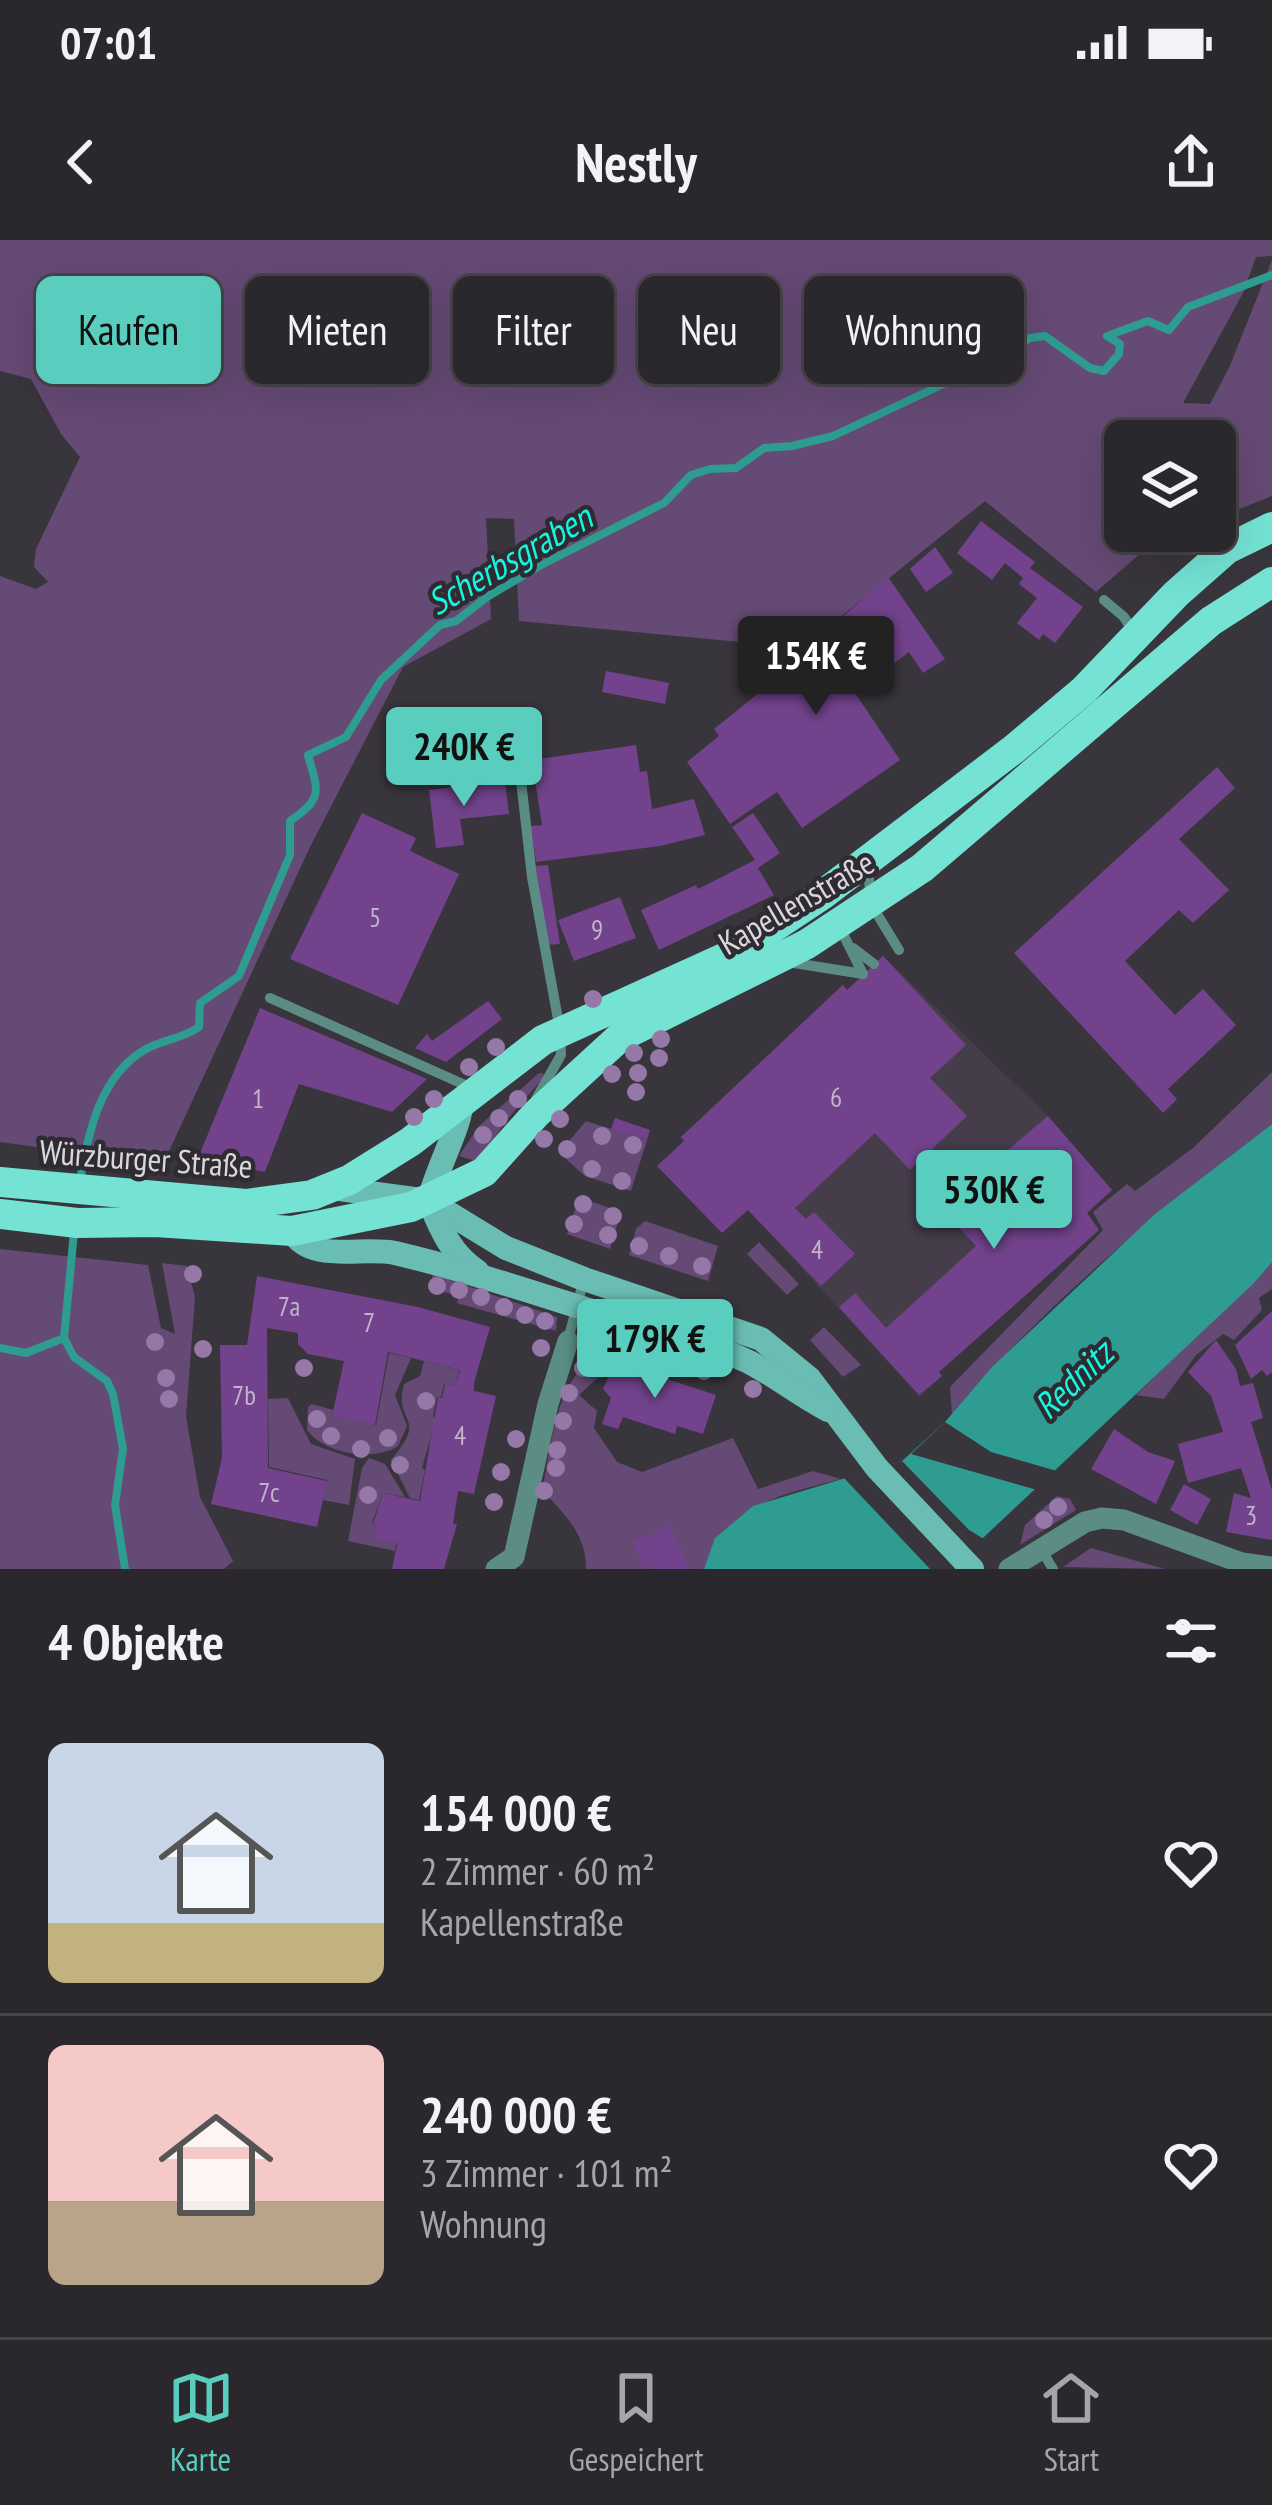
<!DOCTYPE html>
<html lang="de">
<head>
<meta charset="utf-8">
<style>
	:root { --surface:#2b282d; --page:#333035; --text:#f1f3f6; --muted:#a6a6aa; --line:#474449; --accent:#59cebf }
	body { margin:0; font-family:"PT Sans Narrow",sans-serif; background:var(--page); color:var(--text); height:100vh; display:flex; flex-direction:column; font-size:45px; white-space:nowrap }
	* { box-sizing:border-box; margin:0 }
	p { font-size:39px; color:var(--muted) }
	.icon { flex:none; width:66px; height:66px; fill:none; stroke:currentColor; stroke-width:2; stroke-linecap:round; stroke-linejoin:round }
	.map { position:relative; height:1329px; overflow:hidden }
	.drawer { display:flex; flex-direction:column; background:var(--surface); flex:1 }
	.drawer>* { flex:none }
	.hud { position:absolute; left:36px; top:36px; width:1200px; height:108px; display:flex; gap:24px }
	.buttons { position:absolute; left:1104px; top:180px; display:grid; gap:24px }
	.buttons a { display:grid; place-items:center; width:132px; height:132px; border-radius:18px; background:var(--surface); box-shadow:0 12px 48px #0002,0 0 0 3px var(--line); font-size:60px }
	.price { position:absolute; translate:-50% -102px; padding:0 27px; border-radius:12px; background:var(--accent); color:#111; font-size:39px; line-height:78px; filter:drop-shadow(0 3px 6px #0008) }
	.price::after { content:''; position:absolute; left:50%; top:72px; width:36px; height:27px; margin-left:-18px; background:inherit; clip-path:polygon(0 0,100% 0,50% 100%) }
	.price.selected { background:#222; color:#fff }
	ul { padding:0; list-style:none }
	li { display:flex; align-items:center; gap:36px; height:300px; padding:0 48px }
	li+li { border-top:3px solid var(--line) }
	li span { display:grid; place-items:center; flex:none; width:336px; height:240px; border-radius:18px; color:#555 }
	li>.icon { margin-inline-start:auto }
	span .icon { width:144px; height:144px; fill:#fffc; stroke-width:1 }
	li b { font-size:51px }
	h2 { display:flex; justify-content:space-between; align-items:center; height:144px; padding:0 48px; font-size:51px }
	.pill { padding:0 42px; border-radius:18px; background:var(--surface); box-shadow:0 12px 48px #0002,0 0 0 3px var(--line); font-size:42px; line-height:108px }
	.pill.selected { background:var(--accent); color:#111 }
	.status { display:flex; justify-content:space-between; align-items:center; height:84px; padding:0 60px; background:var(--surface); direction:ltr }
	.status svg { height:33px; fill:currentColor }
	header { display:flex; justify-content:space-between; align-items:center; height:156px; padding:0 48px; background:var(--surface); font-size:54px; font-weight:700 }
	.tabs { display:flex; justify-content:space-around; align-items:center; height:168px; border-top:3px solid var(--line); background:var(--surface); font-size:33px; color:var(--muted) }
	.tabs a { display:grid; justify-items:center; gap:6px }
	.tabs .selected { color:var(--accent) }
	.map>svg:first-child { display:block }
	.built { fill:#453d4a }
	.green { fill:#654a75 }
	.water { fill:#2e9c90 }
	.pier { fill:#39353c }
	.lines { fill:none; stroke-linecap:round; stroke-linejoin:round }
	.stream { stroke:#2e9c90; stroke-width:8 }
	.building { fill:#72438c }
	.lane { stroke:#5b8d85; stroke-width:10 }
	.street { stroke:#5b8d85; stroke-width:21 }
	.secondary { stroke:#6abdb2; stroke-width:24 }
	.primary { stroke:#74e3d4; stroke-width:30 }
	.tree { fill:#9578a7 }
	.labels { text-anchor:middle; dominant-baseline:central; stroke-width:9; stroke-linejoin:round; paint-order:stroke }
	.number-label { font-size:27px; fill:#c1b3c9 }
	.street-label { font-size:33px; fill:#dbd8dd; stroke:#2f2b32 }
	.water-label { font-size:36px; font-style:italic; fill:#15f6e1; stroke:#2f2b32 }
</style>
</head>
<body>
<div class="status"><b>07:01</b><svg viewBox="0 0 49 12"><path d="M0 12V9h3v3zM5 12V6h3v6zM10 12V3h3v9zM15 12V0h3v12zM26 1h20v11H26zM47 4h2v5h-2z"/></svg></div>
<header><svg class="icon" aria-label="back" viewBox="0 0 24 24"><path d="M15 5l-7 7 7 7"/></svg>Nestly<svg class="icon" aria-label="share" viewBox="0 0 24 24"><path d="M12 15V3M7 8l5-5 5 5M5 13v7h14v-7"/></svg></header>
<div class="map">
<svg width="1272" height="1329" viewBox="0 0 1272 1329">
	<rect width="100%" height="100%" fill="#39353c"/>
	<!-- built -->
	<path class="built" d="M883,716L1048,876L1112,950L1087,973L1099,990L939,1132L942,1136L920,1157L681,897L842,745L848,750Z"/>
	<!-- green -->
	<g class="green">
		<path d="M0,0H1272V16L1256,17L1243,53L1183,163L1210,164L1229,128L1272,20V256L1232,272L1215,284V201H1125V291H1152L1156,300L1096,352L985,261L802,408L519,381L514,279L486,278L491,379L403,427L310,607L163,924L0,902V336L36,349L48,342L34,327L36,309L80,217L61,194L31,139L0,131Z"/>
		<path d="M1272,832V884C1158,971 1045,1064 952,1174L950,1147L1103,990L1093,972L1127,944L1135,951L1193,908Z"/>
		<path d="M539,833H543L544,837L505,882L479,922L459,916L479,886Z"/>
		<path d="M586,881L647,900L631,951L585,936L559,913Z"/>
		<path d="M579,957L621,972L610,1009L567,994Z"/>
		<path d="M645,981L718,1006L708,1041L629,1015L636,989Z"/>
		<path d="M759,1002L799,1044L787,1055L747,1014Z"/>
		<path d="M0,1009L148,1025L161,1088L175,1094L162,1023L187,1026L195,1057L186,1177L200,1257L233,1321L224,1329H0Z"/>
		<path d="M1272,1021V1049L1259,1058L1262,1070L1234,1100L1223,1094L1196,1115L1164,1159L1136,1155Z"/>
		<path d="M433,1034L557,1077L556,1091L457,1063L459,1056L429,1048Z"/>
		<path d="M824,1087L861,1125L843,1137L810,1100Z"/>
		<path d="M389,1113L411,1118L395,1155L407,1186L398,1206C374,1222 324,1214 307,1190L308,1167L312,1164L333,1170L332,1176L376,1185Z"/>
		<path d="M595,1116L613,1124L579,1155L597,1171L594,1188L617,1222L642,1232L733,1198L758,1249L813,1231L841,1239C778,1256 729,1263 704,1329H586C586,1293 565,1275 542,1250C553,1202 553,1147 595,1116Z"/>
		<path d="M424,1121L459,1130L455,1146L444,1144L441,1157H437L433,1177L436,1179L422,1228L425,1230L419,1260L410,1258L391,1220C430,1175 393,1185 404,1144L420,1136Z"/>
		<path d="M288,1158L311,1204L355,1219L349,1265L323,1260L327,1240L269,1227L268,1159Z"/>
		<path d="M369,1218L385,1224L405,1257L383,1253L372,1283L376,1284L373,1298L396,1304L395,1311L348,1301L362,1228Z"/>
		<path d="M1057,1256L1070,1259L1076,1270L1020,1305L1025,1285Z"/>
		<path d="M1091,1308L1165,1329L1063,1327Z"/>
	</g>
	<!-- water -->
	<path class="water" d="M1272,884V1022L1253,1044L950,1329H704L715,1298L753,1266L902,1221L945,1182L992,1127L1155,974Z"/>
	<!-- pier -->
	<g class="pier">
		<path d="M945,1182L991,1212L1057,1231L1037,1250L911,1214Z"/>
		<path d="M902,1221L969,1290L984,1299L951,1329H930L844,1238Z"/>
	</g>
	<g class="lines">
		<!-- stream -->
		<g class="stream">
			<path d="M80,941C88,893 100,835 146,809C164,799 182,799 199,787L200,763L239,736L290,615V581C324,558 318,551 308,515L346,497L381,440L440,385L456,381L487,357L541,325L664,263L691,235L710,229L736,228L764,208L792,206L833,196L988,123L1030,98L1045,96L1090,128L1104,131L1119,114L1120,104L1107,96L1148,81L1169,90L1188,67L1272,35"/>
			<path d="M64,1098L74,992"/>
			<path d="M64,1098L74,1117L107,1141L113,1154L123,1209L115,1265L125,1329"/>
			<path d="M0,1108L26,1113L64,1098"/>
		</g>
	</g>
	<!-- building -->
	<g class="building">
		<path d="M981,281L1035,322L1030,328L1083,367L1055,403L1043,394L1039,400L1017,383L1037,358L1019,344L1023,338L1005,323L992,340L957,313Z"/>
		<path d="M935,307L953,333L926,352L910,329Z"/>
		<path d="M888,337L945,419L923,433L909,412L855,453L900,520L802,588L777,552L730,584L687,522L719,496L714,489L816,407L813,403Z"/>
		<path d="M606,431L669,443L665,464L602,452Z"/>
		<path d="M636,505L640,532L647,531L652,569L694,559L705,595L660,606L536,622L531,586L542,585L532,520Z"/>
		<path d="M1217,527L1235,548L1179,599L1229,650L1193,683L1179,670L1125,721L1175,775L1203,749L1236,785L1168,849L1177,859L1163,873L1014,713Z"/>
		<path d="M505,541L509,574L460,579L464,605L436,608L429,550Z"/>
		<path d="M362,573L416,598L410,611L459,634L398,765L290,719Z"/>
		<path d="M753,573L780,613L758,628L774,655L659,710L641,670L696,645L698,649L755,620L732,587Z"/>
		<path d="M548,625L560,704L546,705L535,626Z"/>
		<path d="M620,657L636,698L574,721L558,680Z"/>
		<path d="M883,716L966,805L930,838L967,876L910,930L875,893L795,968L806,979L814,972L855,1014L821,1046L748,970L722,993L657,926L684,901L681,897L843,745L847,750Z"/>
		<path d="M488,761L502,779L446,822L415,808L427,794L432,801Z"/>
		<path d="M260,768L427,839L392,872L299,844L265,932L198,918Z"/>
		<path d="M1048,876L1112,950L1087,973L1099,990L939,1132L942,1136L919,1155L839,1067L855,1053L886,1088L976,1006L940,967Z"/>
		<path d="M615,878L650,890L647,900L611,889Z"/>
		<path d="M257,1036L418,1067L490,1087L474,1143V1151L496,1156L474,1254L458,1251L453,1284H457L444,1329H392L397,1304L373,1299L376,1284H373L383,1253L420,1261L438,1157L442,1158L445,1144L455,1146L460,1130L388,1112L375,1185L332,1176L344,1121L308,1114L298,1104V1093L267,1088L268,1228L327,1241L317,1287L211,1264L222,1218L220,1105H247Z"/>
		<path d="M1272,1071V1132L1267,1136L1262,1130L1251,1139L1235,1105Z"/>
		<path d="M1216,1100L1236,1129L1240,1146L1253,1143L1263,1178L1251,1182L1272,1250V1300L1226,1292L1234,1253L1251,1258L1241,1228L1188,1243L1178,1204L1223,1192L1211,1156L1188,1132Z"/>
		<path d="M615,1122L716,1155L703,1194L677,1186L675,1194L623,1177L618,1189L602,1184L611,1158L603,1149Z"/>
		<path d="M1114,1189L1148,1212L1175,1221L1156,1264L1091,1229Z"/>
		<path d="M1184,1244L1211,1259L1197,1285L1170,1270Z"/>
		<path d="M671,1285L689,1329H652L650,1325L643,1328L632,1302Z"/>
	</g>
	<g class="lines">
		<!-- lane -->
		<g class="lane">
			<path d="M1104,360L1124,377L1134,393"/>
			<path d="M515,488L532,637L560,790L561,815L536,859"/>
			<path d="M868,628L871,664L899,710"/>
			<path d="M838,684L863,734"/>
			<path d="M853,708L874,724"/>
			<path d="M788,722L863,734"/>
			<path d="M270,758L474,849"/>
			<path d="M568,1100L584,1039"/>
			<path d="M1041,1309L1053,1329"/>
		</g>
		<!-- street -->
		<g class="street">
			<path d="M496,1329L514,1317L548,1164L568,1101"/>
			<path d="M1009,1329L1085,1282L1102,1278L1124,1280L1242,1323L1272,1327"/>
		</g>
		<!-- secondary -->
		<g class="secondary">
			<path d="M332,948L429,961L506,1008L584,1039L761,1099L809,1138L877,1228L972,1329"/>
			<path d="M429,961C434,935 463,880 461,864"/>
			<path d="M430,963C441,990 452,1015 477,1031"/>
			<path d="M292,991C311,1024 362,1006 395,1013C467,1030 537,1054 608,1076C654,1091 705,1101 749,1122C776,1136 801,1156 828,1170"/>
		</g>
		<!-- primary -->
		<g class="primary">
			<path d="M0,942L246,964L312,955L349,940L410,902L543,800L735,713L822,655L1014,509L1084,450L1176,354L1227,309L1272,287"/>
			<path d="M0,974L77,983L155,982L292,991L411,967L484,932L536,874L620,797L807,704L922,628L1211,381L1272,342"/>
		</g>
	</g>
	<!-- trees -->
	<g class="tree">
		<circle cx="593" cy="759" r="9"/>
		<circle cx="661" cy="799" r="9"/>
		<circle cx="496" cy="807" r="9"/>
		<circle cx="634" cy="813" r="9"/>
		<circle cx="659" cy="818" r="9"/>
		<circle cx="469" cy="827" r="9"/>
		<circle cx="638" cy="833" r="9"/>
		<circle cx="612" cy="834" r="9"/>
		<circle cx="636" cy="852" r="9"/>
		<circle cx="434" cy="859" r="9"/>
		<circle cx="518" cy="859" r="9"/>
		<circle cx="414" cy="877" r="9"/>
		<circle cx="499" cy="878" r="9"/>
		<circle cx="560" cy="879" r="9"/>
		<circle cx="483" cy="895" r="9"/>
		<circle cx="602" cy="896" r="9"/>
		<circle cx="544" cy="899" r="9"/>
		<circle cx="633" cy="905" r="9"/>
		<circle cx="567" cy="909" r="9"/>
		<circle cx="592" cy="929" r="9"/>
		<circle cx="622" cy="941" r="9"/>
		<circle cx="583" cy="964" r="9"/>
		<circle cx="613" cy="976" r="9"/>
		<circle cx="574" cy="984" r="9"/>
		<circle cx="608" cy="995" r="9"/>
		<circle cx="639" cy="1006" r="9"/>
		<circle cx="669" cy="1016" r="9"/>
		<circle cx="702" cy="1026" r="9"/>
		<circle cx="193" cy="1034" r="9"/>
		<circle cx="437" cy="1046" r="9"/>
		<circle cx="459" cy="1050" r="9"/>
		<circle cx="481" cy="1057" r="9"/>
		<circle cx="504" cy="1067" r="9"/>
		<circle cx="525" cy="1075" r="9"/>
		<circle cx="545" cy="1081" r="9"/>
		<circle cx="155" cy="1102" r="9"/>
		<circle cx="622" cy="1103" r="9"/>
		<circle cx="541" cy="1108" r="9"/>
		<circle cx="203" cy="1109" r="9"/>
		<circle cx="655" cy="1115" r="9"/>
		<circle cx="601" cy="1125" r="9"/>
		<circle cx="687" cy="1125" r="9"/>
		<circle cx="304" cy="1128" r="9"/>
		<circle cx="583" cy="1128" r="9"/>
		<circle cx="704" cy="1131" r="9"/>
		<circle cx="166" cy="1138" r="9"/>
		<circle cx="753" cy="1149" r="9"/>
		<circle cx="569" cy="1153" r="9"/>
		<circle cx="169" cy="1159" r="9"/>
		<circle cx="426" cy="1161" r="9"/>
		<circle cx="317" cy="1179" r="9"/>
		<circle cx="563" cy="1181" r="9"/>
		<circle cx="331" cy="1196" r="9"/>
		<circle cx="388" cy="1198" r="9"/>
		<circle cx="516" cy="1199" r="9"/>
		<circle cx="361" cy="1209" r="9"/>
		<circle cx="557" cy="1210" r="9"/>
		<circle cx="400" cy="1225" r="9"/>
		<circle cx="556" cy="1228" r="9"/>
		<circle cx="501" cy="1232" r="9"/>
		<circle cx="544" cy="1251" r="9"/>
		<circle cx="368" cy="1255" r="9"/>
		<circle cx="494" cy="1262" r="9"/>
		<circle cx="1058" cy="1267" r="9"/>
		<circle cx="1044" cy="1280" r="9"/>
	</g>
	<g class="labels">
		<!-- number labels -->
		<g class="number-label">
			<text x="375" y="677">5</text>
			<text x="597" y="689">9</text>
			<text x="836" y="857">6</text>
			<text x="258" y="858">1</text>
			<text x="817" y="1009">4</text>
			<text x="289" y="1066">7a</text>
			<text x="369" y="1082">7</text>
			<text x="244" y="1155">7b</text>
			<text x="460" y="1195">4</text>
			<text x="269" y="1252">7c</text>
			<text x="1251" y="1275">3</text>
		</g>
		<!-- street labels -->
		<g class="street-label">
			<text transform="translate(796 662) rotate(-30)">Kapellenstraße</text>
			<text transform="translate(146 918) rotate(4)">Würzburger Straße</text>
		</g>
		<!-- water labels -->
		<g class="water-label">
			<text transform="translate(509 319) rotate(-30)">Scherbsgraben</text>
			<text transform="translate(1073 1139) rotate(-44)">Rednitz</text>
		</g>
	</g>
</svg>
<div class="buttons">
<a><svg class="icon" aria-label="layers" viewBox="0 0 24 24"><path d="M12 4l9 5-9 5-9-5zM3 14l9 5 9-5"/></svg></a>
</div>
<b class="price selected" style="left:816px;top:478px">154K €</b>
<b class="price" style="left:464px;top:569px">240K €</b>
<b class="price" style="left:994px;top:1012px">530K €</b>
<b class="price" style="left:655px;top:1161px">179K €</b>
<div class="hud">
<a class="pill selected">Kaufen</a>
<a class="pill">Mieten</a>
<a class="pill">Filter</a>
<a class="pill">Neu</a>
<a class="pill">Wohnung</a>
</div>
</div>
<section class="drawer">
<h2>4 Objekte<svg class="icon" aria-label="filters" viewBox="0 0 24 24"><path d="M4 7h16M4 17h16"/><circle cx="9" cy="7" r="2"/><circle cx="15" cy="17" r="2"/></svg></h2>
<ul>
<li><span style="background:linear-gradient(#c9d6e8 75%,#c2b280 0)"><svg class="icon" aria-label="home" viewBox="0 0 24 24"><path d="M3 11l9-7 9 7M6 9v11h12V9"/></svg></span><div><b>154 000 €</b><p>2 Zimmer · 60 m²</p><p>Kapellenstraße</p></div><svg class="icon" aria-label="heart" viewBox="0 0 24 24"><path d="M12 20l-8-8c-3-5 5-10 8-4 3-6 11-1 8 4z"/></svg></li>
<li><span style="background:linear-gradient(#f6c9c9 65%,#b9a48a 0)"><svg class="icon" aria-label="home" viewBox="0 0 24 24"><path d="M3 11l9-7 9 7M6 9v11h12V9"/></svg></span><div><b>240 000 €</b><p>3 Zimmer · 101 m²</p><p>Wohnung</p></div><svg class="icon" aria-label="heart" viewBox="0 0 24 24"><path d="M12 20l-8-8c-3-5 5-10 8-4 3-6 11-1 8 4z"/></svg></li>
</ul>
</section>
<nav class="tabs">
<a class="selected"><svg class="icon" aria-label="map" viewBox="0 0 24 24"><path d="M3 6l6-2 6 2 6-2v14l-6 2-6-2-6 2zM9 4v14M15 6v14"/></svg>Karte</a>
<a><svg class="icon" aria-label="saved" viewBox="0 0 24 24"><path d="M7 4h10v16l-5-4-5 4z"/></svg>Gespeichert</a>
<a><svg class="icon" aria-label="home" viewBox="0 0 24 24"><path d="M3 11l9-7 9 7M6 9v11h12V9"/></svg>Start</a>
</nav>
</body>
</html>
